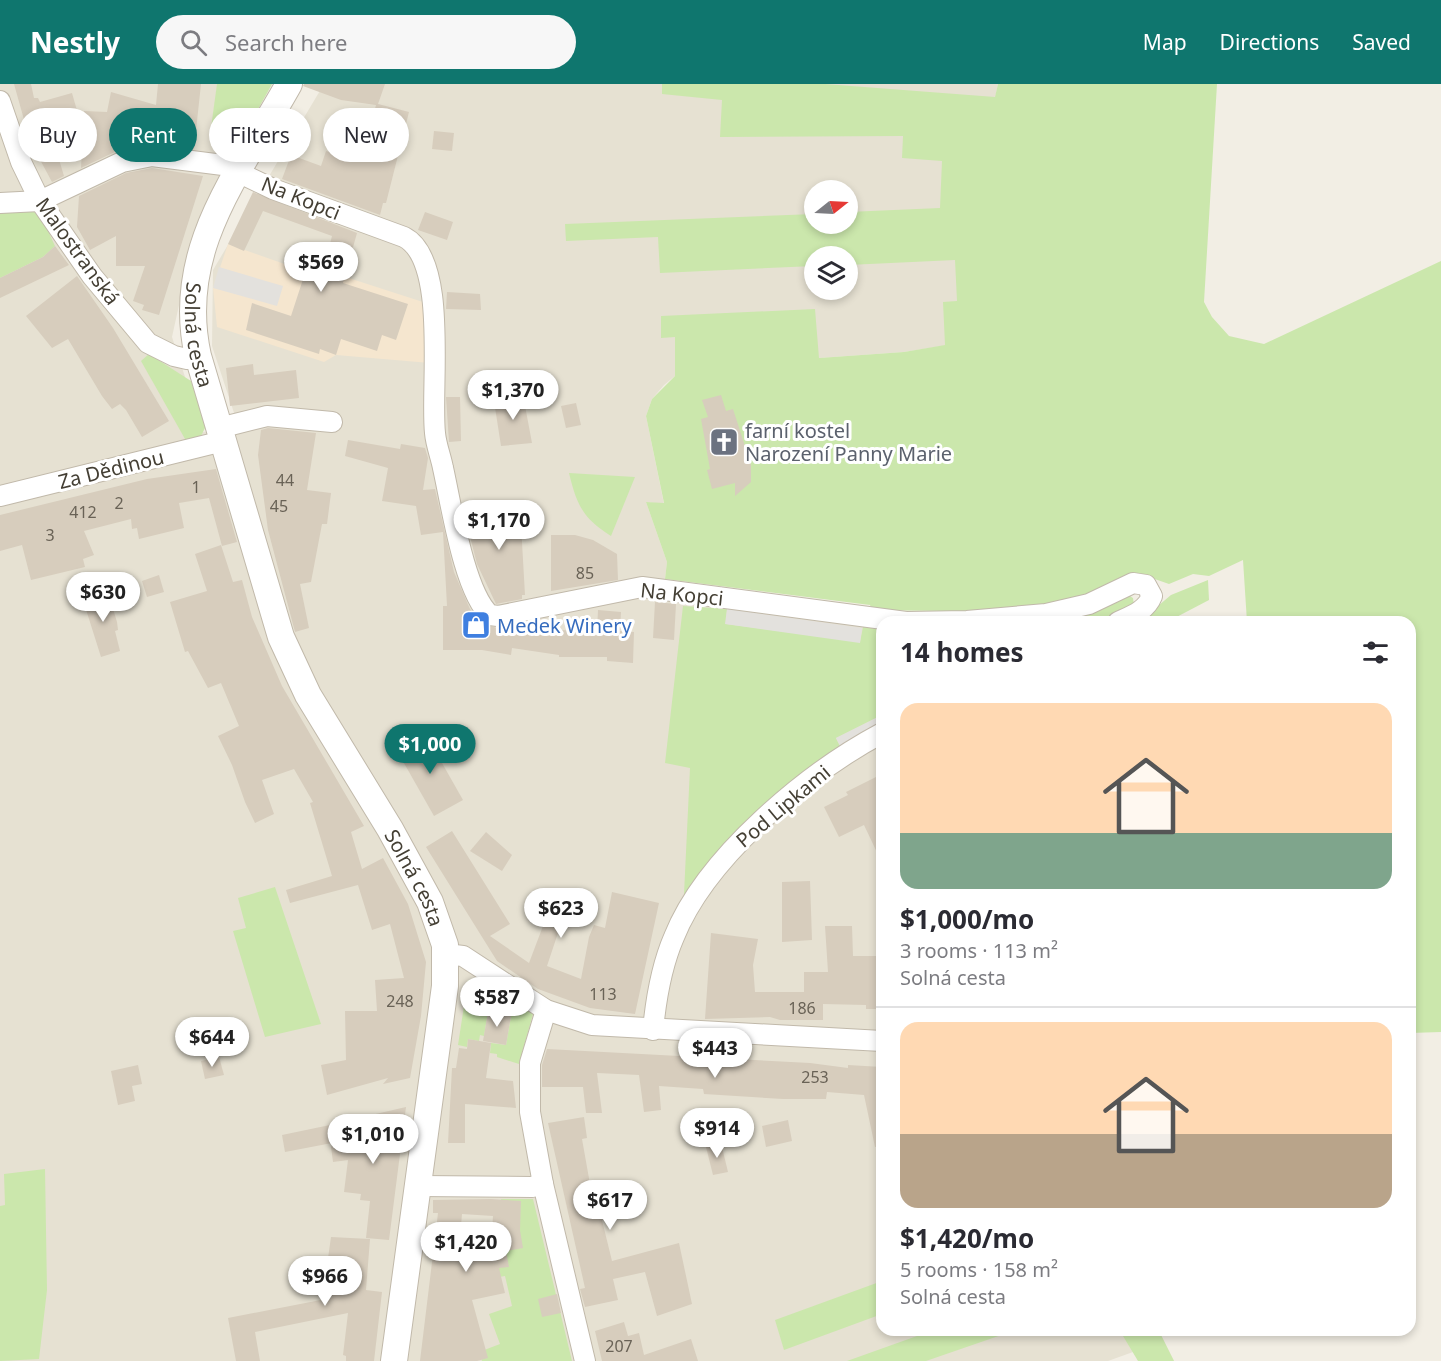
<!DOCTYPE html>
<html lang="en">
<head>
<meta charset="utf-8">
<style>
	:root { --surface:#fff; --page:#f7f7f7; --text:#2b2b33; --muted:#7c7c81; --line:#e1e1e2; --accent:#0f766e }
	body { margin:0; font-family:"Noto Sans",sans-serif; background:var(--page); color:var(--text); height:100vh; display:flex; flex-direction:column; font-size:22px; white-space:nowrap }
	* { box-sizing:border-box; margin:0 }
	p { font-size:20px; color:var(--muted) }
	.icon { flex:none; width:33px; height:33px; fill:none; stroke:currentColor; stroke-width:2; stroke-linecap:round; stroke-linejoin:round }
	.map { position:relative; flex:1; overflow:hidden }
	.sheet { position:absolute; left:876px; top:532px; width:540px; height:720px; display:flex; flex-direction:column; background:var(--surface); border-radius:18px; box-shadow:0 3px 9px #0003 }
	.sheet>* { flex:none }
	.guide { position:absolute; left:18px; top:24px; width:570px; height:54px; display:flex; gap:12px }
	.needle { width:39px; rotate:72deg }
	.fabs { position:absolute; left:804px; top:96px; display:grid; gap:12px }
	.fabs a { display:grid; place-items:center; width:54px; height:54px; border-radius:50%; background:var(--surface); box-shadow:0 3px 9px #0003; font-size:30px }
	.price { position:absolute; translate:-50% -51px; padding:0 14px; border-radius:21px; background:#fff; color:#222; font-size:20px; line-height:39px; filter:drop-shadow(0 2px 3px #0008) }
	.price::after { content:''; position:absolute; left:50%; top:36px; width:18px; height:14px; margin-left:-9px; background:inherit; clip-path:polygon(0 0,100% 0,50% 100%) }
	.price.on { background:var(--accent); color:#fff }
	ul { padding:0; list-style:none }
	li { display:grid; align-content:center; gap:12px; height:318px; padding:0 24px }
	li+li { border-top:2px solid var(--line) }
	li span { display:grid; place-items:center; height:186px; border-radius:18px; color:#555 }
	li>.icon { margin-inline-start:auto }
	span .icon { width:108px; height:108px; fill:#fffc; stroke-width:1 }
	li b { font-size:26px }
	h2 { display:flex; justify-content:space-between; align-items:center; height:72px; padding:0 24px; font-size:26px }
	.chip { padding:0 21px; border-radius:27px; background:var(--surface); box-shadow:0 3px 9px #0003; font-size:21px; line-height:54px }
	.chip.on { background:var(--accent); color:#fff }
	header { display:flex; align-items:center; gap:36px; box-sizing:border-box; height:84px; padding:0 30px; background:var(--accent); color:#fff }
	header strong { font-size:28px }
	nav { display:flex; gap:33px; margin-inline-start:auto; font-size:21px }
	.search { width:420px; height:54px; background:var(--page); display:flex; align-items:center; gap:15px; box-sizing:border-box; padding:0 21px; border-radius:33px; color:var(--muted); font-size:22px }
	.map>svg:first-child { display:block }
	.residential { fill:#e6e1d2; fill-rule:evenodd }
	.commercial { fill:#f5e6cf }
	.green { fill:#cbe7ac }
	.parking { fill:#e3e1dd }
	.building { fill:#d7cdbd; fill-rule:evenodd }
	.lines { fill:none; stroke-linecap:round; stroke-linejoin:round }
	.minor-casing { stroke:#c1b9aa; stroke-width:22 }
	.tertiary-casing { stroke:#c1b9aa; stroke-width:28 }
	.minor { stroke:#fff; stroke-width:20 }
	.tertiary { stroke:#fff; stroke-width:26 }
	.labels { text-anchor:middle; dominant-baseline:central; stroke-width:6; stroke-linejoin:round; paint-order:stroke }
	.number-label { font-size:16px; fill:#696256 }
	.street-label { font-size:20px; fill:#443f34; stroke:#fff }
	.worship-label { font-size:20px; fill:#5b616d; stroke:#fff; text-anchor:start }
	.shop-label { font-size:20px; fill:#366cbe; stroke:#fff; text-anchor:start }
</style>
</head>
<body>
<header>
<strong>Nestly</strong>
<div class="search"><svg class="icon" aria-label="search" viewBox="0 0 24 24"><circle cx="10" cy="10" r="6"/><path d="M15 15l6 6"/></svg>Search here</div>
<nav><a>Map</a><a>Directions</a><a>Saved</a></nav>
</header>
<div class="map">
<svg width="1441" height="1277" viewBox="0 0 1441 1277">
	<rect width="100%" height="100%" fill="#f2eee4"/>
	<!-- residential -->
	<path class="residential" d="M0,0H272L242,55L192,162L172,253L203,348L239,344L212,262L213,186L324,0H998L974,115L980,215L993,254L904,268L707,282L675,292L664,301L652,315L646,332L664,420L646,418L667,478L665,495L906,538L1028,537L1085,525L1123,511L1131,512L1134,519L1131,528L1109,538H882V1246L1159,1247L1174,1277H1143L1133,1268L1108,1277H0ZM814,106H848V140H814ZM814,172H848V206H814Z"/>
	<!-- commercial -->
	<path class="commercial" d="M228,160L290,182L293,176L426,219L430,279L336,271L324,278L217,243L213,204Z"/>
	<!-- green -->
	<g class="green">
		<path d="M217,0H272L239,59C227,66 218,64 210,51Z"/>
		<path d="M662,0H825L995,13L998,0H1217L1204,218L1212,233L1229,252L1264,260L1441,177V948L1410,949V538H1247L1243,476L1209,492L1193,490L1169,500L1149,493L1026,528L872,526L870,521L665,495L667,478L646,418L664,419L646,332L652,315L675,292V253L661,254V232L815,225L819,274L904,268L945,261L943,218L957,217L955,176L848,181V172H814V182L660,189L658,153L566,157L565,140L814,130V140H848V128L940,124L942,77L902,74L903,52L720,53L722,16L662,10Z"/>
		<path d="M0,126C42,125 38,125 55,162L43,173L0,194Z"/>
		<path d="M149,270L191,297L206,342L201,352L191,358L185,355L141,277Z"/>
		<path d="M569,389L635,393L611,452C583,434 577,422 569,389Z"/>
		<path d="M1208,496L1209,516L1167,538H1129L1152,527L1171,511Z"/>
		<path d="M1128,511L1133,514L1134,522L1109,538H1012Z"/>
		<path d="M683,522L727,525L726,540L860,558L863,543L876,544L877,551H882V631L836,654L841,664L688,812L684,810L690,684L665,679Z"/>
		<path d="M275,803L321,940L265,953L233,847L246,844L238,814Z"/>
		<path d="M468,896L486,902L533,930L519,980L497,973V970L490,969L491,959L506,961L511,932L488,928L484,952L480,951L479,957L468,955L467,963L458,961Z"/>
		<path d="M45,1085L47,1206L39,1275L0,1277V1122L5,1121L4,1090Z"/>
		<path d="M501,1115H533L572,1277H482L479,1268L500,1260L489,1230L512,1222L505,1192L488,1195L484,1162L504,1159Z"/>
		<path d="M882,1197V1230L784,1266L775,1236Z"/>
		<path d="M931,1247H1013L926,1277H847Z"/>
		<path d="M1120,1247H1159L1174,1277H1138Z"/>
	</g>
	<!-- parking -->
	<g class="parking">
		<path d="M219,183L283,202L277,222L213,204Z"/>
		<path d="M727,525L862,544L860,559L725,540Z"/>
		<path d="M882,631V644L841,664L836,654Z"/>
	</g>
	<!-- building -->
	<g class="building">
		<path d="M14,0H31L34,14H38L40,18L72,9L78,30L48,39L64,92L52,98L30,57Z"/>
		<path d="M158,0H201L194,65L150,60L117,67L81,84L84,27L107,28L111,8L156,21Z"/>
		<path d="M304,0H385L378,20L409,28L386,119H383L380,131L282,95L291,71L321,82L326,67L361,77L376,21L341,16L303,2Z"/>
		<path d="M434,47L454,49L452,67L432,65Z"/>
		<path d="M152,84L203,92L159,231L142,226L144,221L133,217L145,182H116V152L90,166L77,143L79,112L126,89Z"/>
		<path d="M253,108L357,149L343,199L408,220L396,256L382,251L377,267L341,255L336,271L320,265L319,270L246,246L252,219L291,232L306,186L322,191L332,152L263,127L244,167L228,160Z"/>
		<path d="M425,128L453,138L447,156L418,146Z"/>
		<path d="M55,162L69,181L0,214V194L43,173Z"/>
		<path d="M77,192L113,244L169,337L142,353L126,326L120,320L112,325L102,312L68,255L52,264L26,232Z"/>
		<path d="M447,208L480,210L481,226L446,225Z"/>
		<path d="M253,280L254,291L296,286L299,314L230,322L226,284Z"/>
		<path d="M523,311L532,359L501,362L494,317Z"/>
		<path d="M721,311L726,327L733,325L751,381V398L735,412V399L712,405L707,386L710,385L701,335L708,333L702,316Z"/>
		<path d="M446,313H460L461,357L449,358Z"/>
		<path d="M576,319L581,341L566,344L561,322Z"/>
		<path d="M268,344L316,349L307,406L331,409L327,440H322L311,498L300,500L309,544L295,548L268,446L258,371L261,346Z"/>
		<path d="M348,356L400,365L401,360L425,364L428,374L423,406L435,405L454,488L470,525L481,539L497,544L526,539V544L597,548L598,526L621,528L620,547L634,548L633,579L607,577V573H559V571L512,564L511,571L482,566H443V522H447L443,448L421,451L416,422L382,417L388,384L345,372Z"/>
		<path d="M216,385L237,458L222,462L209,414L179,419L184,444L139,455L137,444L132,445L131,435L84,447L94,471L83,475L85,483L31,496L22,461L0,467V431L147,395Z"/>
		<path d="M520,423L525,511H522V515L496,520L477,480L464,429Z"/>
		<path d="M551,451H575L593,456L617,470L618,496L551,507Z"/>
		<path d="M221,461L233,498L242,496L252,533L282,602L364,742L351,748L362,785L383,774L408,820L426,878L421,932L410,994L383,1000L388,994L327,1011L321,981L346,976L345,927H377L375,896L404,894L390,840L372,846L358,801L290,819L286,806L332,792L310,719L313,718L294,685L262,696L274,730L255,739L245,718L232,681L218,652L239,642L221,599L208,604L188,567L185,568L170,518L207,507L195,470Z"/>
		<path d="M159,491L164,508L147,513L142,497Z"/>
		<path d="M108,508L117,538L118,546L115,547L120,567L101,573L83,516Z"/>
		<path d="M655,518L676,520L674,556L653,554Z"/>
		<path d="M425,649L463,716L434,732L396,665Z"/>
		<path d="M882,690V779L864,741L839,753L824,723L848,711L846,708Z"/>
		<path d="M452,747L510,840L490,852L529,879L546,834L561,840L547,882L581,895L589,853L594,841L605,844L612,808L659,819L635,930L590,924L538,905L497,877L426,763Z"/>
		<path d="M486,748L512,771L502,787L470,767Z"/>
		<path d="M810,797L812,856L782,858V798Z"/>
		<path d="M825,842H852L853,872H882V925H866V921L823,920V936H780L770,933L705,935L711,849L758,855L753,881L755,908H804V888H828Z"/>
		<path d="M488,928L511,932L506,961L483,957Z"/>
		<path d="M468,955L491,959L486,994L513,997L516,1024L465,1020V1059H448L452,984H456L459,964L467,965Z"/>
		<path d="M547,965L810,979L848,984V981L882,983V1062L875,1063L864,1011L827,1008L826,1015H783L704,1010L703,1005L659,1002L661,1026L644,1028L639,991L597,989L602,1029H586L583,1003H542V981Z"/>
		<path d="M219,973L224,991L205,995L201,977Z"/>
		<path d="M138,981L142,1000L132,1002L135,1017L118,1021L111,987Z"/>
		<path d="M406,1023L389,1156L366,1154L370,1117L360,1116L361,1110L344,1108L348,1076L333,1078L331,1063L354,1035Z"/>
		<path d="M584,1033L587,1054L582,1055L590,1100L615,1097L616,1106L637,1103L638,1119L599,1124L612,1177L679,1159L692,1220L657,1232L645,1188L613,1195L618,1216L585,1223L580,1205L585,1204L548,1039Z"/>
		<path d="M788,1036L792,1057L766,1063L762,1042Z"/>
		<path d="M330,1041L332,1059L285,1068L282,1051Z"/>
		<path d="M721,1059L728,1088L713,1091L706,1063Z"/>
		<path d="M491,1115L521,1117L520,1146L523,1164L506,1167L509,1183L499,1184L505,1209L472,1216L488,1274L477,1277H420L438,1129H433V1116ZM462,1130L493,1132L491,1161L459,1165Z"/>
		<path d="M331,1153L370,1155L366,1206L382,1208L374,1277H346V1272L343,1271L348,1229L255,1248L260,1277H236L228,1234L331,1214L334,1175L328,1174Z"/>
		<path d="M557,1210L561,1229L542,1233L538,1215Z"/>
		<path d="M624,1238L628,1252L639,1249L644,1271L691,1255L698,1277H602L595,1247Z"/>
	</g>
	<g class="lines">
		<!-- minor casing -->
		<g class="minor-casing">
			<g id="minor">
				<path d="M0,17L21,78L40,117L92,192L148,259L174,272L187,275L198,272"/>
				<path d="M0,119L40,117L122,78L152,72L223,81L273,105L404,153C449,176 430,305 435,349C436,361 441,373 443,384C451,419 464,508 490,531L498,532L642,503L906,538L967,537L1046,530L1089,520L1133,499L1146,501L1152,512C1146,527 1131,532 1118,538"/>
				<path d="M219,344L267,332L332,338"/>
				<path d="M0,412L223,357"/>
				<path d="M446,870L463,872L546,926L592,941L882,957"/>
				<path d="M546,926L530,979V1028L543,1100L585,1277"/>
				<path d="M653,946C656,914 661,883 674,853C706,773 807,689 882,649"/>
				<path d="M419,1102L532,1103L543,1100"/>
			</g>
		</g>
		<!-- tertiary casing -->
		<g class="tertiary-casing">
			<g id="tertiary">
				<path id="s1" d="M289,0C240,88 174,165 198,272L281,553L308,611L390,745L430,818L445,861V902L394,1277"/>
			</g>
		</g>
		<!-- minor -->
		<use href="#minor" class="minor"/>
		<!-- tertiary -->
		<use href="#tertiary" class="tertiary"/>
	</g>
	<!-- icons -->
	<defs>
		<g id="church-square" transform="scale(1.5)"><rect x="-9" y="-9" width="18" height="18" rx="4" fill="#6b7280" stroke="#fff"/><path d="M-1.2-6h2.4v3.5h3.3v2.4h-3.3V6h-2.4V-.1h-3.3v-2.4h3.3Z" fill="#fff"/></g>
		<g id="shop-square" transform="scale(1.5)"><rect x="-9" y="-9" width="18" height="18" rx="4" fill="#3f7fe0" stroke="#fff"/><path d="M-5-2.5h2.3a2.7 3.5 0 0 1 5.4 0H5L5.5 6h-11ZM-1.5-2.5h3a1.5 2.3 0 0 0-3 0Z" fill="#fff"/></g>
	</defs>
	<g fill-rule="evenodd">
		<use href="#church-square" x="724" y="358"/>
		<use href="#shop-square" x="476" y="541"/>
	</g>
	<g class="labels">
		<!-- number labels -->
		<g class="number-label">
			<text x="285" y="396">44</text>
			<text x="196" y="403">1</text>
			<text x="119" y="419">2</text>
			<text x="279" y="422">45</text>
			<text x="83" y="428">412</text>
			<text x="50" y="451">3</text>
			<text x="585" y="489">85</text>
			<text x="603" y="910">113</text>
			<text x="400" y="917">248</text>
			<text x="802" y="924">186</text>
			<text x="815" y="993">253</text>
			<text x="619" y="1262">207</text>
		</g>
		<!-- street labels -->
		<g class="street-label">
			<text transform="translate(301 114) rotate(22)">Na Kopci</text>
			<text transform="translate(78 167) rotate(54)">Malostranská</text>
			<text stroke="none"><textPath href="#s1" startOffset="274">Solná cesta</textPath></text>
			<text transform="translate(111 385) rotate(-14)">Za Dědinou</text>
			<text transform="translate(682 510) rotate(6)">Na Kopci</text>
			<text transform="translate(783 722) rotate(-40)">Pod Lipkami</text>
			<text stroke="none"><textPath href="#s1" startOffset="864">Solná cesta</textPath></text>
		</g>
		<!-- worship labels -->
		<g class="worship-label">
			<text x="745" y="346">farní kostel<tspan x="745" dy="23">Narození Panny Marie</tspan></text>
		</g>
		<!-- shop labels -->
		<g class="shop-label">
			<text x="497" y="541">Medek Winery</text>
		</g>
	</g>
</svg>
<div class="fabs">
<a><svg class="needle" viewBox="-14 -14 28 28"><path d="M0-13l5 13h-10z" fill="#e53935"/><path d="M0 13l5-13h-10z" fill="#7c7c81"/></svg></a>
<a><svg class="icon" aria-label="layers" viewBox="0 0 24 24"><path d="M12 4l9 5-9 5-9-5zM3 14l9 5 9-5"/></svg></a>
</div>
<b class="price" style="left:321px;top:209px">$569</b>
<b class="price" style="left:513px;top:337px">$1,370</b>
<b class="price" style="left:499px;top:467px">$1,170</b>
<b class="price" style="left:103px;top:539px">$630</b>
<b class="price on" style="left:430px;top:691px">$1,000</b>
<b class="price" style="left:561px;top:855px">$623</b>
<b class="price" style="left:497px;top:944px">$587</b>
<b class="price" style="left:212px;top:984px">$644</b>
<b class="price" style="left:715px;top:995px">$443</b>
<b class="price" style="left:717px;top:1075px">$914</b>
<b class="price" style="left:373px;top:1081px">$1,010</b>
<b class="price" style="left:610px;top:1147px">$617</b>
<b class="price" style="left:466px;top:1189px">$1,420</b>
<b class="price" style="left:325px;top:1223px">$966</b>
<div class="guide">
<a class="chip">Buy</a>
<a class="chip on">Rent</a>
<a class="chip">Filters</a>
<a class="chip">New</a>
</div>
<section class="sheet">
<h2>14 homes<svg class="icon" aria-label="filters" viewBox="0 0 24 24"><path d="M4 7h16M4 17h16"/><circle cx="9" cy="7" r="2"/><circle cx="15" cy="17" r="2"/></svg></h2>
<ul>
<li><span style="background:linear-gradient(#ffd9b3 70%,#7fa58c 0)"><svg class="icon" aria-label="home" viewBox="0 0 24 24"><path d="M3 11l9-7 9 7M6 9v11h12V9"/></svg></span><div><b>$1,000/mo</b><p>3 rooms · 113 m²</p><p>Solná cesta</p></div></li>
<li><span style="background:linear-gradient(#ffd9b3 60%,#b9a48a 0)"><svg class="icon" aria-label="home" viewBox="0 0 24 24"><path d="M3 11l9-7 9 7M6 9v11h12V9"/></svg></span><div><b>$1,420/mo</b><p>5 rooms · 158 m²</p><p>Solná cesta</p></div></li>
</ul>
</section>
</div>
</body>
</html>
